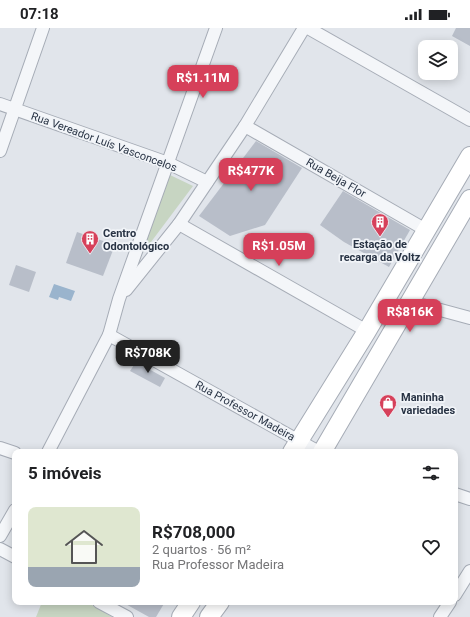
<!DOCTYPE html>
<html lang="pt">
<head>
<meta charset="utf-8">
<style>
	:root { --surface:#fff; --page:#f6f6f6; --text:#202124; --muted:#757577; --accent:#d6405a }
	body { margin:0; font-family:Roboto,sans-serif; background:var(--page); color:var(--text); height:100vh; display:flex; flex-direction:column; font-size:15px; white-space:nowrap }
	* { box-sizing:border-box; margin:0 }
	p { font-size:13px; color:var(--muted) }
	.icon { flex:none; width:22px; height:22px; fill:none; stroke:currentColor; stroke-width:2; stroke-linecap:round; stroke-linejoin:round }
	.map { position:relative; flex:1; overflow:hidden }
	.drawer { position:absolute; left:12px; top:421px; width:446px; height:156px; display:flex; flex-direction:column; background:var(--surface); border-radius:8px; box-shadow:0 2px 10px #0003 }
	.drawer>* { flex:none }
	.tools { position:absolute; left:418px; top:12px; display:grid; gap:8px }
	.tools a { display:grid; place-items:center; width:40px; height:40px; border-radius:8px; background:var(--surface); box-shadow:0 2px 10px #0003; font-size:20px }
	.price { position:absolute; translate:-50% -34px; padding:0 9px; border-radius:8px; background:var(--accent); color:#fff; font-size:13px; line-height:26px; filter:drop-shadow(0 1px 2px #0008) }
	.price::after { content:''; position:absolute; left:50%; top:24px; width:12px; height:9px; margin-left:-6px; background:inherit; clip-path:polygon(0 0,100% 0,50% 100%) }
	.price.active { background:#222; color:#fff }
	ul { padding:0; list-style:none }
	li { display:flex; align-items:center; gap:12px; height:100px; padding:0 16px }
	li span { display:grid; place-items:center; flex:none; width:112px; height:80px; border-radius:8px; color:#555 }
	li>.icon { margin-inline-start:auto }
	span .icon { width:48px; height:48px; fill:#fffc; stroke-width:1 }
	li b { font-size:17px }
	h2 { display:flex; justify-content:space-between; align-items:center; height:48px; padding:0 16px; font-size:17px }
	.status { display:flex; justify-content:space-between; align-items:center; height:28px; padding:0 20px; background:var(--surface); direction:ltr }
	.status svg { height:11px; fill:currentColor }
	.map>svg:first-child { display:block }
	.green { fill:#c7d5c2 }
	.water { fill:#9ab4cd }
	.building { fill:#b8bec9 }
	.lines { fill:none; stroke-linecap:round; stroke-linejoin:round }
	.minor-casing { stroke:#a6acb6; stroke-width:14 }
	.secondary-casing { stroke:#a6acb6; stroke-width:20 }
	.minor { stroke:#f4f6f9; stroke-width:12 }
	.secondary { stroke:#fff; stroke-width:18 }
	.labels { text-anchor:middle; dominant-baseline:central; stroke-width:3.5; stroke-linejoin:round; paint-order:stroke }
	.street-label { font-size:11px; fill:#283344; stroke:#f1f4f8 }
	.poi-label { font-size:11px; font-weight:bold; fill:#283344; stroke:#f1f4f8; text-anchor:start }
</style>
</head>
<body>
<div class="status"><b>07:18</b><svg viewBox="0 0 49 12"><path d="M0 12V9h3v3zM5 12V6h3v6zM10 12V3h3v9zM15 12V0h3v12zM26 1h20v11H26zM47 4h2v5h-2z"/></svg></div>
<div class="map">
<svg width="470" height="589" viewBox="0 0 470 589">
	<rect width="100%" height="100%" fill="#e1e5eb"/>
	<!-- green -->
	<g class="green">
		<path d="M170,147L193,158L139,230Z"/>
		<path d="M42,574H87L112,589H36Z"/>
	</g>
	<!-- water -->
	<path class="water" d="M54,256L75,263L71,273L59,269L58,272L49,269Z"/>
	<!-- building -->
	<g class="building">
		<path d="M456,0H470V18L452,8Z"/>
		<path d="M256,113L302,140L265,197L230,208L199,188Z"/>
		<path d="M343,163L410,202L389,239L344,214L320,197Z"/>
		<path d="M77,204L115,217L103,248L66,235Z"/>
		<path d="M16,237L36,244L29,264L9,257Z"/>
		<path d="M136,334L165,350L160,359L130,343Z"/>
		<path d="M122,574H165L156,589H149Z"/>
	</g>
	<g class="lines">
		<!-- minor casing -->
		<g class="minor-casing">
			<g id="minor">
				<path d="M308,0L470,92"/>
				<path d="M0,76L168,135L207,154"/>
				<path d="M245,98L426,202"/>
				<path d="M0,123L43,0"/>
				<path d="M179,196L367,303"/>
				<path d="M126,262L179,196L245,98L304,0"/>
				<path d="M411,274L470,290"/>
				<path d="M109,307L319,424"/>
				<path d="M0,420L15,425"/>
				<path d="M48,424L109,307L119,271L216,0"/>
				<path d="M455,466L470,471"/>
				<path d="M0,508L15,482"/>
				<path d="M0,521L15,529"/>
				<path d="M455,567L470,543"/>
				<path d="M99,574L127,589"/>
				<path d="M440,589L450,574"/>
			</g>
		</g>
		<!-- secondary casing -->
		<g class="secondary-casing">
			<g id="secondary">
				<path d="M292,424L367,303L470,128"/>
				<path d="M322,424L470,171"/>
				<path d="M181,589L191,574"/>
				<path d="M209,589L220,574"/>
			</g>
		</g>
		<!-- minor -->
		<use href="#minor" class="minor"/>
		<!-- secondary -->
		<use href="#secondary" class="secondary"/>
	</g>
	<!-- icons -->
	<defs>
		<g id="building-pin" transform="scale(0.9)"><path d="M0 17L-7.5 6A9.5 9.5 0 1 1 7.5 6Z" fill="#d6405a" stroke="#f1f4f8"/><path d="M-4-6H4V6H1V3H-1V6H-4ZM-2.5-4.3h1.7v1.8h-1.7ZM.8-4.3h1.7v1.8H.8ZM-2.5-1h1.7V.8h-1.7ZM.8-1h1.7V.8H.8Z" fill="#fff"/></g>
		<g id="shop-pin" transform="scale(0.9)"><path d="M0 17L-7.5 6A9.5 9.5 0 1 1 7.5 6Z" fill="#d6405a" stroke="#f1f4f8"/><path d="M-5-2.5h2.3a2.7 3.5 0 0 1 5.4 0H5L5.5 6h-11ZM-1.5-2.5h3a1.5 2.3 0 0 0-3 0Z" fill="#fff"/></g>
	</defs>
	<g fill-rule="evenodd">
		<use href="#building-pin" x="380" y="194"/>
		<use href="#building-pin" x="90" y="211"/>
		<use href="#shop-pin" x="388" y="375"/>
	</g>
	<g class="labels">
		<!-- street labels -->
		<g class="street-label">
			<text transform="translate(104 114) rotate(20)">Rua Vereador Luís Vasconcelos</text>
			<text transform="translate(336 150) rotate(30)">Rua Beija Flor</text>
			<text transform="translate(245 383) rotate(29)">Rua Professor Madeira</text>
		</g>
		<!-- poi labels -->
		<g class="poi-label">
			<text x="103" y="205">Centro<tspan x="103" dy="13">Odontológico</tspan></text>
			<text x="380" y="216" text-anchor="middle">Estação de<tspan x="380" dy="13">recarga da Voltz</tspan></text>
			<text x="401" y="369">Maninha<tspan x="401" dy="13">variedades</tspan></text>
		</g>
	</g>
</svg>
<div class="tools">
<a><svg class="icon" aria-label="layers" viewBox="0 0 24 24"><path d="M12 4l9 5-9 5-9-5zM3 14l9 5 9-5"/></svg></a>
</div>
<b class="price" style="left:203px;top:71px">R$1.11M</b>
<b class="price" style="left:251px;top:164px">R$477K</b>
<b class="price" style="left:279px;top:239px">R$1.05M</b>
<b class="price" style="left:410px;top:305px">R$816K</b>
<b class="price active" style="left:148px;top:346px">R$708K</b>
<section class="drawer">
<h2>5 imóveis<svg class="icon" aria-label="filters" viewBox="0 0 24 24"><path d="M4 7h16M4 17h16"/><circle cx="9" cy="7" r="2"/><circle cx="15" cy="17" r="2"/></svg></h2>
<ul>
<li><span style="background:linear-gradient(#dfe7d0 75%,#9aa5b1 0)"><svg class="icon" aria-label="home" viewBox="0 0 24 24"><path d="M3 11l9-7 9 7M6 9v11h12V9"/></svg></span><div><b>R$708,000</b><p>2 quartos · 56 m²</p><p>Rua Professor Madeira</p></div><svg class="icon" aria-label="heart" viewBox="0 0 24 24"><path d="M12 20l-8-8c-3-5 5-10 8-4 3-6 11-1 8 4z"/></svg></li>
</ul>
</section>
</div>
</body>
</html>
